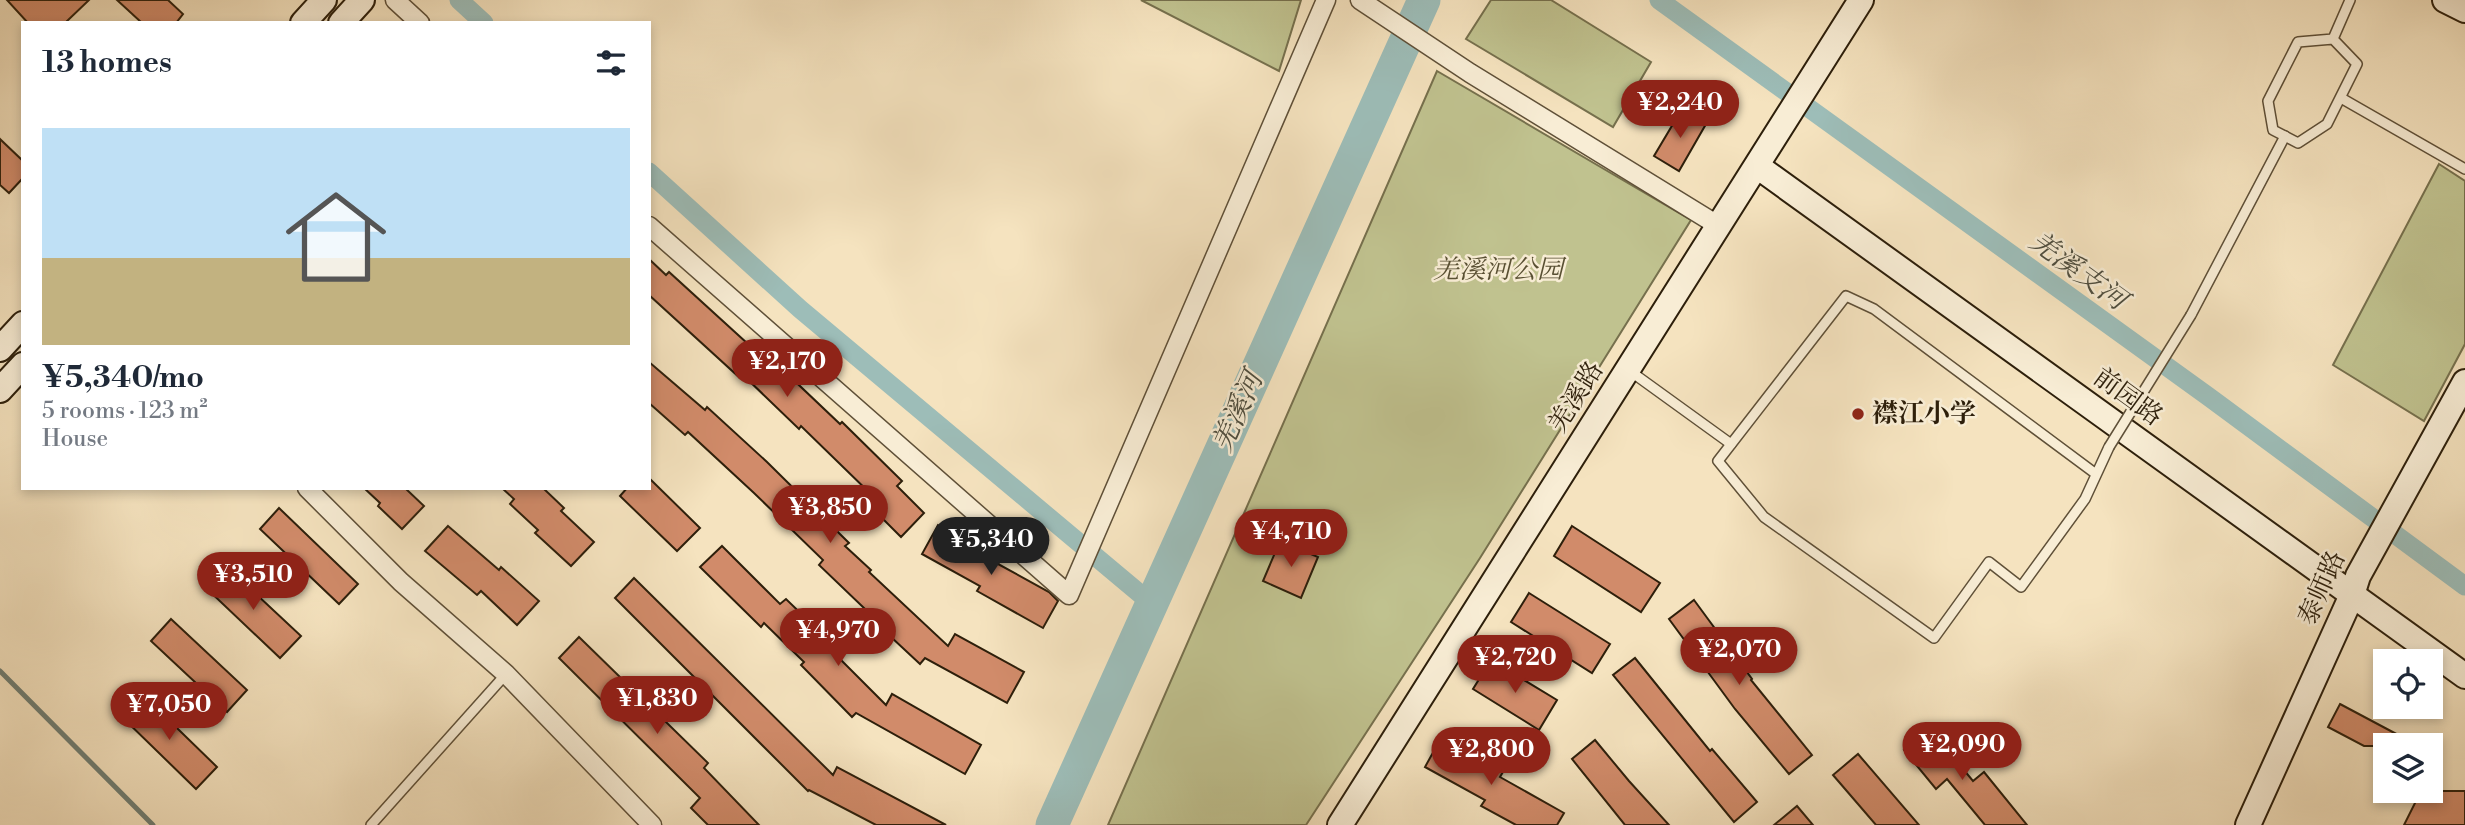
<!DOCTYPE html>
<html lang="en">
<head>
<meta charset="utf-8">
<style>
	:root { --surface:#fff; --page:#f6f6f7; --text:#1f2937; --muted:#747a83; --accent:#8f2418 }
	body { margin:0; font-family:"Libre Bodoni","Noto Serif SC",serif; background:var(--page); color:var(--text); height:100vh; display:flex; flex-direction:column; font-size:26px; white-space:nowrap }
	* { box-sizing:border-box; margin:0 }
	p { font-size:23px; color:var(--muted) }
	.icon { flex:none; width:38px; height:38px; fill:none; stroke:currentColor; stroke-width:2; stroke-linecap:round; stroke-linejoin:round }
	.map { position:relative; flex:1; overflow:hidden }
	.sheet { position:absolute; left:21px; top:21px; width:630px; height:469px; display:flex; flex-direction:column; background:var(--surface); border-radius:0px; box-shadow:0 4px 10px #0003 }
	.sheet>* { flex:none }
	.fabs { position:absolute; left:2373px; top:649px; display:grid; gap:14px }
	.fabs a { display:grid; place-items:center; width:70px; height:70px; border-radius:0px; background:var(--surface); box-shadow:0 4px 10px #0003; font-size:35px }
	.price { position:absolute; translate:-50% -60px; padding:0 16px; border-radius:24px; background:var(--accent); color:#fff; font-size:23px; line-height:46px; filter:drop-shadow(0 2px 4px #0008) }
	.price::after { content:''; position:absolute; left:50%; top:42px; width:21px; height:16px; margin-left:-10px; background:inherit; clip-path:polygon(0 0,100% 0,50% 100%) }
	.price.active { background:#222; color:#fff }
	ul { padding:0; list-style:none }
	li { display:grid; align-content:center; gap:14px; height:371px; padding:0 21px }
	li span { display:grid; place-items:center; height:217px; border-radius:0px; color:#555 }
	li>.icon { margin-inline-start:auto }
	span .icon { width:126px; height:126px; fill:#fffc; stroke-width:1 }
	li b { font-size:30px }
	h2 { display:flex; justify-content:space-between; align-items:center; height:84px; padding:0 21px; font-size:30px }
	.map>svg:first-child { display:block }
	.green { fill:#c0c28f; stroke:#76704d; stroke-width:2 }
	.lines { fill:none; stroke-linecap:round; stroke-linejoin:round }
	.stream { stroke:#707e73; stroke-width:5 }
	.canal { stroke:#9dbdb8; stroke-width:19 }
	.river { stroke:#9dbdb8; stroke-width:33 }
	.building { fill:#d18b6a; stroke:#2d1f0b; stroke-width:2 }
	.lane-casing { stroke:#5f5038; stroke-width:12 }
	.street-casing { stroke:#5f5038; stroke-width:21 }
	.secondary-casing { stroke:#2d1f0b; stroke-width:28 }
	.lane { stroke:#f8edd5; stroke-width:9 }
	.street { stroke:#f8edd5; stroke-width:18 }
	.secondary { stroke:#f8edd5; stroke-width:24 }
	.lane-bridge-casing { stroke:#5f5038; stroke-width:12; stroke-linecap:butt }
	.lane-bridge { stroke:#f8edd5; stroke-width:9 }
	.poi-dot { fill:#8f2418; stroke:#f8edd5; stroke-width:2.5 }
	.labels { text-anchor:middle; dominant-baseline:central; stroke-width:5; stroke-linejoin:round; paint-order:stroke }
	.park-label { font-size:26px; font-style:italic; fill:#595033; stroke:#f8edd5 }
	.street-label { font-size:26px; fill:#2d1f0b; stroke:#f8edd5 }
	.poi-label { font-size:26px; font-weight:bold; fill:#2d1f0b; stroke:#f8edd5; text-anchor:start }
	.water-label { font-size:28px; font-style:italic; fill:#4f4e3f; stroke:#f8edd5 }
</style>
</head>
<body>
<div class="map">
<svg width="2465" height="825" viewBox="0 0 2465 825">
	<rect width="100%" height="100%" fill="#f5e3bf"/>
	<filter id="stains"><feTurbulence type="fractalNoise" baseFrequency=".00286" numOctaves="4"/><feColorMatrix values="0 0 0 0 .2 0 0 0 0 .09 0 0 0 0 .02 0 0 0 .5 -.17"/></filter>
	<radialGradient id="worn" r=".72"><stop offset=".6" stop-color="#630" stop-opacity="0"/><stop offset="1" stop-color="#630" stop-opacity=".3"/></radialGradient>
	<!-- green -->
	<g class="green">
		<path d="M1141,0H1301L1279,71Z"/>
		<path d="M1491,0H1551L1651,62L1613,127L1466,39Z"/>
		<path d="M1437,71L1691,220L1480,558L1306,825H1108Z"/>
		<path d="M2439,164L2465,181V344L2424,421L2333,365Z"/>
	</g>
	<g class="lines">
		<!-- stream -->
		<path class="stream" d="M0,671L153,825"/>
		<!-- canal -->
		<g class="canal">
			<path d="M459,0L484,23"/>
			<path d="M1659,0L2209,397L2465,586"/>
			<path d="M649,172L800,309L1151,603"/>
		</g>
		<!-- river -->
		<path class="river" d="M1052,825L1424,0"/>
	</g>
	<!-- building -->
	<g class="building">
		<path d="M7,0H89L65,23H28Z"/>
		<path d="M117,0H168L183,14L176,23H142Z"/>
		<path d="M1682,109L1706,124L1679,171L1654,156Z"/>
		<path d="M0,139L23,161V178L9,193L0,185Z"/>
		<path d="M649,259L666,275L669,272L759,354L762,350L840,424L842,422L902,481L897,486L924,513L901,537L871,507L878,501L801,426L799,429L743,375L740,378L649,295Z"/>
		<path d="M649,362L705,410L707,407L767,462L849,543L845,546L871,570L869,572L948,646L955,634L1024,672L1007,703L925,658L920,664L862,610L864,608L819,565L823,560L754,493L688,432L685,435L649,403Z"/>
		<path d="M649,478L700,528L677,551L620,496L627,488H649Z"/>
		<path d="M364,488H405L424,506L402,529L378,506L380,503Z"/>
		<path d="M502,488H543L564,508L561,511L594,542L571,566L535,533L538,530L510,504L514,499Z"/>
		<path d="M279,508L358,584L339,604L260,529Z"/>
		<path d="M938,525L1000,560L998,564L1049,592L1058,601L1043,628L977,591L980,586L922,554Z"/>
		<path d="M448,526L499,570L501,567L539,601L517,625L481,591L477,595L425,551Z"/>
		<path d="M1572,526L1660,583L1641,612L1554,556Z"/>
		<path d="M1280,541L1318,557L1301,598L1263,581Z"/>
		<path d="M722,546L780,604L786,599L815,627L812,631L886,705L892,694L981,745L965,774L856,713L852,717L801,665L804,662L764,623L761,627L700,567Z"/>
		<path d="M225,565L301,636L280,658L205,587Z"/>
		<path d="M634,578L833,775L837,767L946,825H876L809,790L808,791L615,598Z"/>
		<path d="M1529,593L1610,644L1592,673L1511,622Z"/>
		<path d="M1694,600L1752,679L1751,680L1812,755L1789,774L1735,709L1669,619Z"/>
		<path d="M171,619L247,690L227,712L151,641Z"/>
		<path d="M579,637L708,763L704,768L759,825H708L691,808L700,798L559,658Z"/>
		<path d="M1635,658L1710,751L1712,749L1757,802L1734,822L1613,675Z"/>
		<path d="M1491,660L1557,700L1539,730L1473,689Z"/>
		<path d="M142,694L217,767L196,789L121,716Z"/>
		<path d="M2340,704L2419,746H2364L2328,727Z"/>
		<path d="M1930,729L1973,781L1984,772L2027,825H1985L1947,779L1936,789L1904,750Z"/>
		<path d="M1441,738L1503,772L1500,777L1564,813L1557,825H1516L1481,806L1485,800L1425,767Z"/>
		<path d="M1595,740L1629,781L1669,825H1625L1572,759Z"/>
		<path d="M1858,754L1919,825H1876L1833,775Z"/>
		<path d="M2421,791H2465V825H2404Z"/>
		<path d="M1797,806L1813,825H1774Z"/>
	</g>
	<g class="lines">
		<!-- lane casing -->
		<g class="lane-casing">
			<g id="lane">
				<path d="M2333,39L2298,42L2268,101L2273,130L2298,143L2327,124L2357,64L2333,39L2350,0"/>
				<path d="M2341,98L2465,169"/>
				<path d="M2191,315L2285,136"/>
				<path d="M1630,371L1731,444"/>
				<path d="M2096,474L1874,309L1846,296L1718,461L1764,517L1934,638L1989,562L2021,587L2085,499L2109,447"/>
				<path d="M371,825L506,674"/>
			</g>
		</g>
		<!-- street casing -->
		<g class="street-casing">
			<g id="street">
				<path d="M395,0L420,23"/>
				<path d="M1360,0L1470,73L1719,226"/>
				<path d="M649,226L1069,595L1326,0"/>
				<path d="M307,488L401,582L506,674L652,825"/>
			</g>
		</g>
		<!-- secondary casing -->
		<g class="secondary-casing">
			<g id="secondary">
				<path d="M2445,0L2465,10"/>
				<path d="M303,23L324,0"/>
				<path d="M341,23L362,0"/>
				<path d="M1757,166L2465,676"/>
				<path d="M0,349L23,324"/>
				<path d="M0,390L23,365"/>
				<path d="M1340,825L1861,0"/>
				<path d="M2248,825L2352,595L2358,576L2465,382"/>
			</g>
		</g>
		<!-- lane -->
		<use href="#lane" class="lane"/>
		<!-- street -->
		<use href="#street" class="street"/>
		<!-- secondary -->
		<use href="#secondary" class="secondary"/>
		<!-- lane-bridge casing -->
		<g class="lane-bridge-casing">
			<path id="lane-bridge" d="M2109,447L2191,315"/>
		</g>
		<!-- lane-bridge -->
		<use href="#lane-bridge" class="lane-bridge"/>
	</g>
	<!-- markers -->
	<circle class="poi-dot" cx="1858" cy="414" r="7"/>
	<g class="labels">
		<!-- park labels -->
		<g class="park-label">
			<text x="1498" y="270">羌溪河公园</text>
		</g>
		<!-- street labels -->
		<g class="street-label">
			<text transform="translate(1576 397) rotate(-58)">羌溪路</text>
			<text transform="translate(2128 397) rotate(36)">前园路</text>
			<text transform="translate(2322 588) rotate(-66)">泰师路</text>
		</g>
		<!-- poi labels -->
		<g class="poi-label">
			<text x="1872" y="414">襟江小学</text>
		</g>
		<!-- water labels -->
		<g class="water-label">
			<text transform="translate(2078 271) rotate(36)">羌溪支河</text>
			<text transform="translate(1238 412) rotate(-66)">羌溪河</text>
		</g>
	</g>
	<rect width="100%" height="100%" filter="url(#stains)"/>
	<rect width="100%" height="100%" fill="url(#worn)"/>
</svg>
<div class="fabs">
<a><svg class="icon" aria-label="locate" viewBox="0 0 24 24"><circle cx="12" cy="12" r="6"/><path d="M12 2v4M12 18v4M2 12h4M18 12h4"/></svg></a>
<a><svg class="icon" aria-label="layers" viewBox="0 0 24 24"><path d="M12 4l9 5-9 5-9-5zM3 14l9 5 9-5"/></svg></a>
</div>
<b class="price" style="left:1680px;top:140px">¥2,240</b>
<b class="price" style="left:787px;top:399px">¥2,170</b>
<b class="price" style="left:830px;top:545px">¥3,850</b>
<b class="price" style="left:1291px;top:569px">¥4,710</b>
<b class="price active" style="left:991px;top:577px">¥5,340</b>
<b class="price" style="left:253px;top:612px">¥3,510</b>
<b class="price" style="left:838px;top:668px">¥4,970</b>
<b class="price" style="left:1739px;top:687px">¥2,070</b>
<b class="price" style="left:1515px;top:695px">¥2,720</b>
<b class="price" style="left:657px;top:736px">¥1,830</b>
<b class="price" style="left:169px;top:742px">¥7,050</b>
<b class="price" style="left:1962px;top:782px">¥2,090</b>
<b class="price" style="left:1491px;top:787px">¥2,800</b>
<section class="sheet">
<h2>13 homes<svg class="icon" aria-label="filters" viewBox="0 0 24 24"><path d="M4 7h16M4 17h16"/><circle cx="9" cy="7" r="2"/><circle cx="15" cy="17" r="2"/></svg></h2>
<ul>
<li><span style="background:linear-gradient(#bfe0f5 60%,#c2b280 0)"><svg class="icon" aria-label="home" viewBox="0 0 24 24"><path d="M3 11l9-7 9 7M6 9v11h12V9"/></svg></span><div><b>¥5,340/mo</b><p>5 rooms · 123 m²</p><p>House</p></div></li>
</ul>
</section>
</div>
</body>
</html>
